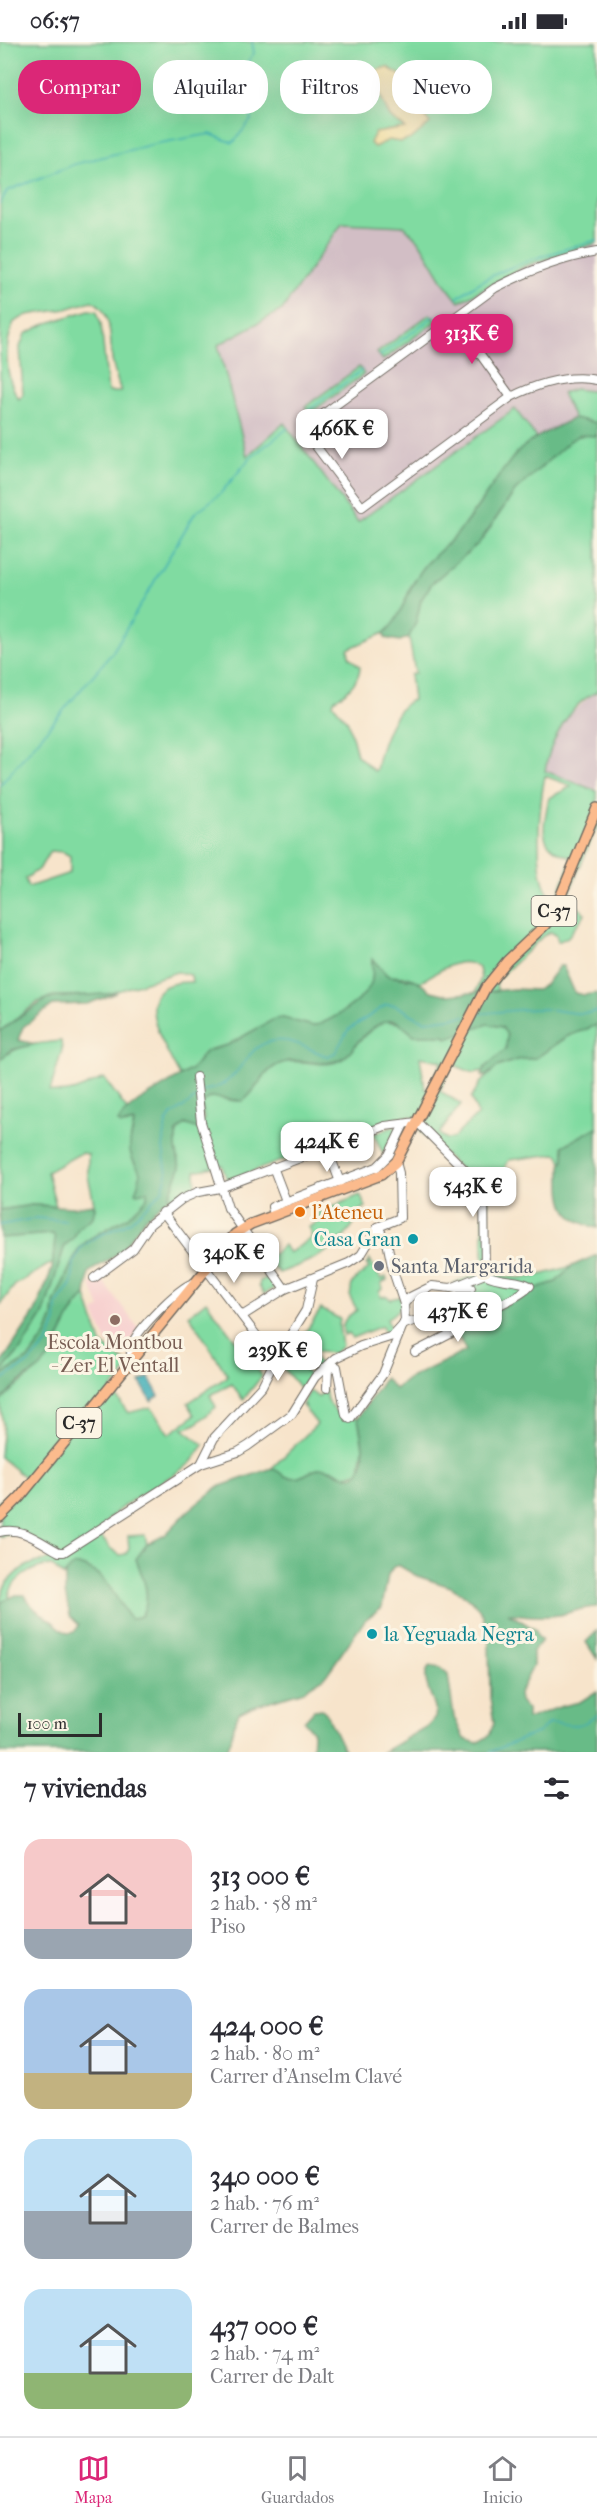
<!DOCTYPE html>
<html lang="es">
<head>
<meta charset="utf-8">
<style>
	:root { --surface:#fff; --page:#f7f7f7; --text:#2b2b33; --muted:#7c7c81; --line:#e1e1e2; --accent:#db2777 }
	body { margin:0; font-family:"IM FELL French Canon",serif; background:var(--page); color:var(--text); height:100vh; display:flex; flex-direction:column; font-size:22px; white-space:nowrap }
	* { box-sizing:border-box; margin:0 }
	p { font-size:20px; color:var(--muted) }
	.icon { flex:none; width:33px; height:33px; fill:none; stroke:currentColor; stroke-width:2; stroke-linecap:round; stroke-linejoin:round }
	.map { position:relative; height:1710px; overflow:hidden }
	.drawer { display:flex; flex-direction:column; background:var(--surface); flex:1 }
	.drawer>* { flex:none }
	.guide { position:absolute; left:18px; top:18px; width:561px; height:54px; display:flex; gap:12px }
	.scale { position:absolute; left:18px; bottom:15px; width:84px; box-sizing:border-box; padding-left:6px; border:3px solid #2b2b2b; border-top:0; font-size:16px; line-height:21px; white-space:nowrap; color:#2b2b2b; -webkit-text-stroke:4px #fcf5e5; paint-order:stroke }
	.price { position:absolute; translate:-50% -51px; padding:0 14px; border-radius:12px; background:#fff; color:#222; font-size:20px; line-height:39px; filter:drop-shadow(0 2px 3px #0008) }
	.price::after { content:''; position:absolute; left:50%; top:36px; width:18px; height:14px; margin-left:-9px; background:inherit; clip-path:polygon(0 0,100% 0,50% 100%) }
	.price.current { background:var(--accent); color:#fff }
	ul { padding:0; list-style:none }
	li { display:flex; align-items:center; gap:18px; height:150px; padding:0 24px }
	li span { display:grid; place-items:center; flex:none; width:168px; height:120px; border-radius:18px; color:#555 }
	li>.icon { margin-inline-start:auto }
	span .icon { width:72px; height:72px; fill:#fffc; stroke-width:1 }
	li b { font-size:26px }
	h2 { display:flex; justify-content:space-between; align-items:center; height:72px; padding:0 24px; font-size:26px }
	.pill { padding:0 21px; border-radius:24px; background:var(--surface); box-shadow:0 6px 24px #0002; font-size:21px; line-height:54px }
	.pill.current { background:var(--accent); color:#fff }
	.status { display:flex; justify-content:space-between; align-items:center; height:42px; padding:0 30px; background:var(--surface); direction:ltr }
	.status svg { height:16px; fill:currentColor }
	.dock { display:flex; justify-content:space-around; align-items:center; height:84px; border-top:2px solid var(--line); background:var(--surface); font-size:16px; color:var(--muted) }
	.dock a { display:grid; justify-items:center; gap:3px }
	.dock .current { color:var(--accent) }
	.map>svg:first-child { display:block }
	.built { fill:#f7d0cf }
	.industrial { fill:#d2bec5 }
	.green { fill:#80dba1; stroke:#568366; stroke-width:1.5; fill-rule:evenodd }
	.forest { fill:#68bb87; stroke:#4a7359; stroke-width:1.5 }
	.sand { fill:#eeda9e; stroke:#8c8264; stroke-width:1.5 }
	.water { fill:#3bacb6; stroke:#336c70; stroke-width:1.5 }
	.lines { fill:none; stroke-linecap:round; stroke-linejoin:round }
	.stream { stroke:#3bacb6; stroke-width:1.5 }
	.minor-casing { stroke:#726c63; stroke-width:10 }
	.major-casing { stroke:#726c63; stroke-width:12 }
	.minor { stroke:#fff; stroke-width:8 }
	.major { stroke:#fbbb8d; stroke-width:9 }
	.food-dot { fill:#e8710a; stroke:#fcf5e5; stroke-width:2 }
	.culture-dot { fill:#0f9aa8; stroke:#fcf5e5; stroke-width:2 }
	.worship-dot { fill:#6b7280; stroke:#fcf5e5; stroke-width:2 }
	.education-dot { fill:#8d6e63; stroke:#fcf5e5; stroke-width:2 }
	.labels { text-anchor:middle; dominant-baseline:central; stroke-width:6; stroke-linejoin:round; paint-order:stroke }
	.shield { fill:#fcf5e5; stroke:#6a6863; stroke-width:1.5 }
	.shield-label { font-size:18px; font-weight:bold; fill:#2b2b2b }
	.food-label { font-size:20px; fill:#c56008; stroke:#fcf5e5; text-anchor:start }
	.culture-label { font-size:20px; fill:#0d838f; stroke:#fcf5e5; text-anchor:end }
	.worship-label { font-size:20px; fill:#5b616d; stroke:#fcf5e5; text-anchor:start }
	.education-label { font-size:20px; fill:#785e54; stroke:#fcf5e5 }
</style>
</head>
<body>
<div class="status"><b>06:57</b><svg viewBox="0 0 49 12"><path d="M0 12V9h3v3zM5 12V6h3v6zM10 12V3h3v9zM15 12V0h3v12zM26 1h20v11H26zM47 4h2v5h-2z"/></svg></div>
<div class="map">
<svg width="597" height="1710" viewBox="0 0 597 1710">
	<rect width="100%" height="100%" fill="#fcf5e5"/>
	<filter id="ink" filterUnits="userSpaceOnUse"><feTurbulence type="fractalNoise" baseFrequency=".0167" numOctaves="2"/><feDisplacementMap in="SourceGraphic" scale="12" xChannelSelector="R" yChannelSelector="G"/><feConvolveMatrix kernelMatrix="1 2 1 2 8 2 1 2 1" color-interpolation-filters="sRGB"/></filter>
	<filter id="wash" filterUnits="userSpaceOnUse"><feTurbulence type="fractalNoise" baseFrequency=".008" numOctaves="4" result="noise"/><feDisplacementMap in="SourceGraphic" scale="24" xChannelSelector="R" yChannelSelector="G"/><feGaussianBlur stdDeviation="1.35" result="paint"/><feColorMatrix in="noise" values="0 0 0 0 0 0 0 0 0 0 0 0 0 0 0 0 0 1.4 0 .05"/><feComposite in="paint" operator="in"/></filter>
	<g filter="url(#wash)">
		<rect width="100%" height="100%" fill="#f7e4cb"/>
		<!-- built -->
		<path class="built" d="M101,1236L139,1287L120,1311L114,1299L107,1301L94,1270L100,1266L90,1241L97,1242Z"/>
		<!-- industrial -->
		<g class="industrial">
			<path d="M342,181L404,184L419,199L444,241L460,260L525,224L597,201V350L575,347L563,350L574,376L537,396L514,367L358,480L284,382L247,414L218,303L282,268Z"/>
			<path d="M596,649L597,650V749L545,730L547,714L565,677Z"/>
		</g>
		<!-- green -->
		<g class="green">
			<path d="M0,0H597V201L525,224L459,260L444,241L419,199L404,184L342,181L282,268L218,303L247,414L284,381L358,480L515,367L537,396L516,411L457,493L426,522L411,544L400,573L391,585L384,591L348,607L349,614L360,625C359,640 346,651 334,658L333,662L348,680L357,713L374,729L376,728C379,709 393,664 413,658L410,633L415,631L409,595L416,580L421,558L428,545L483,496L515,449L556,411L575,395L585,393L597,394V650C570,661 549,701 545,729L597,749V784L568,854C573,862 580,865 585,872L568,895L558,900L556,893L551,890L543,894L499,936L496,943L498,949L475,952L481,936L479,926C460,911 437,931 420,940L407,935L388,934L372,917C372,925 374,934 371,942C364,958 330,980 313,984L283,976L258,986L228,1003L211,1007L203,1012L192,1027L180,1034C163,1002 123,938 192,940L191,933L177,930L105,953L53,954L38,960L0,989ZM387,25L407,37L408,50L419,67L401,100L389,98L383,100L385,89L405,86L390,75L375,40L374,29ZM91,259C113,265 110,301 112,318C114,329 118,340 121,350H108L101,282L97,269L89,268L45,282L25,292L20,305L23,352L19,357C4,335 4,303 14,280L27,273L66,267ZM545,734L572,744L549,756C543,786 536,806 572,815L556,858C530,846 540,757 545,734ZM50,809L63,810L70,814V831L28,845L25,837L40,826Z"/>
			<path d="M430,272L436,279L383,318L377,311Z"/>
			<path d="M359,325L364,332L310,371L305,365Z"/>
			<path d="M575,347L597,350V381L574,376L562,351Z"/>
			<path d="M385,979L399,981L414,993L465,990L488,982L502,985L508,993L506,1007L483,1029L473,1031L452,1022L440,1049L461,1062L439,1092L447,1097L453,1096L478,1072L471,1056L480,1041L497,1025L516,1018L536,1016L568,994L597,983V1085L563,1104L565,1117L562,1121L559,1113L555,1112L509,1118L498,1139L486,1145L488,1151L490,1229C516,1243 545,1232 572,1224L556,1240L540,1245L481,1278L475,1266L457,1269L455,1261L472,1253L468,1245L452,1241L480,1231L483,1225V1154L479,1145L420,1089L424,1082L411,1074L395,1077L227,1139L222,1123L195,1129L196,1145L169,1156V1153C175,1144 175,1135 180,1126C178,1110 170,1097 182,1083H192L204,1078L202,1061L211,1055C220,1055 229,1059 238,1059C253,1060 263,1023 286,1020C304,1017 323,1027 341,1018C350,1013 353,1005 360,998C367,990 376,984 385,979ZM420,1015L442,1019L429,1048L425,1047Z"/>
			<path d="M61,999L62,1008L50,1049C68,1055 88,1043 104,1036L128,1069L124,1071L125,1083L134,1080L130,1099L141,1132L137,1146L148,1149L147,1156L140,1165L128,1175L89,1197L78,1208L54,1261L53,1275L46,1293L29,1316L3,1332L1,1331L2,1329L26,1299L44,1271L65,1203L73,1197L79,1185L90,1177L95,1166L88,1134V1112L81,1111L47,1130L56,1164L32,1163L0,1168V1017C17,1003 39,1001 61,999Z"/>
			<path d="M395,1084L397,1088L383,1112L374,1092Z"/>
			<path d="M360,1153L366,1165L359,1169C348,1205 312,1219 279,1231L267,1217L284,1203L289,1211L312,1196L309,1185L320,1179L318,1171Z"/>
			<path d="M53,1192L55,1196L53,1222L48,1223L15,1243L0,1263V1196Z"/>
			<path d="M369,1216L381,1237L386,1235L387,1238L381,1241L383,1246L379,1250L381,1255L387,1254L390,1257L400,1255L402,1265L387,1277L392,1291L385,1293L382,1284L352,1296L349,1291L344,1293C340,1280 346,1275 357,1268L350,1255L352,1241L369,1226L366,1222L370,1220Z"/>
			<path d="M268,1234L276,1245L264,1252L259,1244L260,1239Z"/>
			<path d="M86,1254L101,1301L130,1324L111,1347L128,1371L151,1365L169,1392L195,1373L188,1361L228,1334L189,1273L206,1259L262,1334L243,1358L232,1342L210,1353L216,1365L196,1382L183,1387L204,1403C199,1409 195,1417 189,1422C159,1445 119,1458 98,1491L110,1506L120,1513L126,1512L129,1507L128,1494L145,1493L147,1502L136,1517C143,1536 153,1555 141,1574L131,1578C113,1556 109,1531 78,1523L64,1534L52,1524C34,1523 9,1538 9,1557L0,1562C0,1544 16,1527 34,1521C42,1519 49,1519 56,1513C41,1501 19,1486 0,1495V1458L8,1463L28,1438L0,1415L3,1383L0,1360C15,1342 41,1330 52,1311C63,1292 69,1269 86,1254Z"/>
			<path d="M321,1267L340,1277L339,1284L342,1304L335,1311L315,1310L302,1295Z"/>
			<path d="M303,1300C312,1306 313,1316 321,1324L315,1328L308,1321L304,1327L310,1334L300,1346L278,1320L287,1301L294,1307Z"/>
			<path d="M325,1348L327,1358L337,1371L358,1376L363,1406L360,1429L345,1434L331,1427L314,1428L297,1436L285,1435L272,1426L317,1382L302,1363L305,1364L303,1361L310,1349L318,1355Z"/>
		</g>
		<!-- forest -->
		<g class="forest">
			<path d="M574,376L597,381V394L580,393L571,398L515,449L479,501L432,541L421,558L416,580L409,595L400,599L385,596L384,591C403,575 406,550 421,529C431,515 445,506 456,493C478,468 494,437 516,412C530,396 555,386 574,376Z"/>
			<path d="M372,917L388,934L416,938L431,949L448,953L514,947L537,948L545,943L559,924H563L575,951L584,953L597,951V983L568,994L536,1016L516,1018L497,1025L486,1034H482L485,1025L506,1007L507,993L502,985L488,982L447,996L444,993H414C408,989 402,981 395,979C382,976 365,991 357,1001C352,1008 349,1013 341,1017C322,1027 300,1014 282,1021C262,1028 258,1048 243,1059L211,1055L202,1061L200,1088L185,1082L176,1091V1106L180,1126C175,1135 175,1144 169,1153V1156L146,1175L120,1211L89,1230L86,1254L75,1265L49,1316L39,1327L19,1340L0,1360V1323L35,1270L52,1227L55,1196L53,1192H49L0,1196V1168L32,1163L74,1165L92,1162L95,1165L93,1175L79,1185L73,1197L65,1203L44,1271L22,1306L2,1329L3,1332L29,1316L46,1293L53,1275L54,1261L78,1208L89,1197L128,1175L147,1156V1149L137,1151L135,1150C147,1123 134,1130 130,1109C128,1099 134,1090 134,1080L121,1083L118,1080L124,1071L139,1059L192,1027L206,1009L228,1003L274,977L283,976L313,984C330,980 365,958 371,941C374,934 372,925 372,917Z"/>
			<path d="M117,951L87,962L53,963L23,985L18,998L35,1002L12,1008L0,1017V989L48,956Z"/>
			<path d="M597,1085V1186C561,1178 560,1160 561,1126C561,1118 562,1125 564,1118C565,1114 564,1108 563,1104Z"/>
			<path d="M597,1213V1565C583,1565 573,1570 559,1573C541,1576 525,1574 508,1571L536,1588L537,1594L541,1597V1600L533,1609V1624L519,1652L520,1659L527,1667V1677L562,1664L580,1660L597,1649V1710H383L429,1683L435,1676C439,1660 417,1638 430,1624L440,1626L448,1633L454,1675L464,1697L477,1701L489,1694L494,1681L490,1657L489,1600L483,1573L472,1558L451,1545L417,1534L398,1523L393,1525L388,1533L382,1565L365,1578L325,1635L301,1650L253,1664L239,1671L233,1685L231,1698L225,1710H0L1,1560L16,1553H25C34,1570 39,1569 53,1580C61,1586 71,1600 79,1583L70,1574L65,1551V1532L73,1524L78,1523C109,1531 113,1555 131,1577L141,1574C153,1555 143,1536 136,1517L147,1502L165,1493L188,1469L218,1445L272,1426C278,1428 282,1434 288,1435C303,1439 310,1426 323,1426C332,1426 336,1433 345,1434C374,1437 361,1392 358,1376L385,1336L395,1347L408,1337L466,1309L456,1290L540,1245L556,1240L572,1224Z"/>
			<path d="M597,1589V1617L586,1600Z"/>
			<path d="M322,1667L326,1671L345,1710H312L313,1690L304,1679L314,1668Z"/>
		</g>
		<!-- sand -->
		<path class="sand" d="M387,25L407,37C403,53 421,69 430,81L411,97L401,100L389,98L374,105L370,101L375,91L405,86C401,81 394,80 390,74C386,68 373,36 374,29Z"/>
		<!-- water -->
		<path class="water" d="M149,1335L159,1354L151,1359L140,1340Z"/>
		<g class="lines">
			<!-- stream -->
			<g class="stream">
				<path d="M0,162L7,149L75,122L154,102L210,92L233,101L251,78L246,22L254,11L252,0"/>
				<path d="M457,256C495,225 551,211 597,198"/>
				<path d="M380,314L434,274"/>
				<path d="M309,368L362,328"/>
				<path d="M0,743L112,611L195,471L220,452L250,416L288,386"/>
				<path d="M476,972C498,970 520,967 542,967C561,967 577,975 597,969"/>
				<path d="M201,1050C208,1047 217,1046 223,1042C246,1029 248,994 287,999C301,1001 314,1010 327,1014L335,1011L348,988L386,963H395L418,976L426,979L466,974"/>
				<path d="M0,1183L37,1176L66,1179"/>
				<path d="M0,1339L30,1320L48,1300L56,1279L57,1262L72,1241L74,1221L80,1207L94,1196L130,1180L162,1149L167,1132L163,1106L166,1081L171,1074L196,1056"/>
				<path d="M490,1710L539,1690L549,1681C570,1680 575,1690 597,1673"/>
			</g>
		</g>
	</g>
	<g filter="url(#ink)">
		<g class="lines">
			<!-- minor casing -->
			<g class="minor-casing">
				<g id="minor">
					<path d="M597,210C560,216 528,229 495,246L303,387L362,465L511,355C537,342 567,332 597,338"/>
					<path d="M454,276L511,355"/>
					<path d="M196,1035L201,1080L228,1166L285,1247"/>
					<path d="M327,1106L340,1140"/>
					<path d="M273,1125L286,1159"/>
					<path d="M163,1170L275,1318"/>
					<path d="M274,1173L272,1165L377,1125L389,1113L404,1082"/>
					<path d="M94,1236L133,1207L150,1182L182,1157L198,1150L220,1146L385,1084L417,1080L484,1147L485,1232C500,1241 518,1236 530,1244C516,1259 493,1262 479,1277L415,1310"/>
					<path d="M456,1246H471"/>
					<path d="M404,1262L410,1255L432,1244L451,1246L485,1232"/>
					<path d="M242,1274L285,1247L349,1221L361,1213L378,1185L400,1176L399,1131L396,1120"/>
					<path d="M131,1316C131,1312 130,1306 132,1302C139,1286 177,1247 193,1241"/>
					<path d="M324,1326L337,1325L346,1373L350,1377L383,1332L405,1278L404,1262L393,1229L387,1200L378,1185"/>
					<path d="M327,1346L328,1327"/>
					<path d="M201,1422L214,1396L262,1344L275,1318L306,1268L313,1237"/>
					<path d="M0,1490C22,1484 40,1500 59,1510H64L201,1422L238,1410L248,1404L292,1372L315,1335L336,1316L361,1304L393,1294L403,1283L410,1280L436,1274L485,1271"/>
				</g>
			</g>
			<!-- major casing -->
			<g class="major-casing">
				<path id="major" d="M0,1475L20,1455L235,1192L251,1182L381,1133L396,1120L486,945L507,919L545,883L554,870L597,766"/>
			</g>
			<!-- minor -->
			<use href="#minor" class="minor"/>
			<!-- major -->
			<use href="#major" class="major"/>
		</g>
	</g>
	<!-- markers -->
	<circle class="food-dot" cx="300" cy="1170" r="6"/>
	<g class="culture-dot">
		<circle cx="413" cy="1197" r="6"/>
		<circle cx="372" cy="1592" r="6"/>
	</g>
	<circle class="worship-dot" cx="379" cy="1224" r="6"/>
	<circle class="education-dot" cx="115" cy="1278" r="6"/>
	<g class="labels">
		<!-- shield labels -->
		<g class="shield">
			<rect x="531.5" y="854" width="45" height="30" rx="4.5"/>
			<rect x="56.5" y="1366" width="45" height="30" rx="4.5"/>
		</g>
		<g class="shield-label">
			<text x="554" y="869">C-37</text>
			<text x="79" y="1381">C-37</text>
		</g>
		<!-- food labels -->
		<g class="food-label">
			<text x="312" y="1170">l'Ateneu</text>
		</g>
		<!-- culture labels -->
		<g class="culture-label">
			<text x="401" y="1197">Casa Gran</text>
			<text x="384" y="1592" text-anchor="start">la Yeguada Negra</text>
		</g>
		<!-- worship labels -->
		<g class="worship-label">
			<text x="391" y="1224">Santa Margarida</text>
		</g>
		<!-- education labels -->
		<g class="education-label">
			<text x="115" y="1300">Escola Montbou<tspan x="115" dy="23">- Zer El Ventall</tspan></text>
		</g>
	</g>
</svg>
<div class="scale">100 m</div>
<b class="price current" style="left:472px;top:323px">313K €</b>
<b class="price" style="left:342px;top:418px">466K €</b>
<b class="price" style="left:327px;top:1131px">424K €</b>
<b class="price" style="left:473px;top:1176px">543K €</b>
<b class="price" style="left:234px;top:1242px">340K €</b>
<b class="price" style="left:458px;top:1301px">437K €</b>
<b class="price" style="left:278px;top:1340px">239K €</b>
<div class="guide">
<a class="pill current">Comprar</a>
<a class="pill">Alquilar</a>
<a class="pill">Filtros</a>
<a class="pill">Nuevo</a>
</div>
</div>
<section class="drawer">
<h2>7 viviendas<svg class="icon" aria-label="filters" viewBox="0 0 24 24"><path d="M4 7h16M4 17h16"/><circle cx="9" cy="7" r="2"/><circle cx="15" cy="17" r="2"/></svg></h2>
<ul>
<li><span style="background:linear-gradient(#f6c9c9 75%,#9aa5b1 0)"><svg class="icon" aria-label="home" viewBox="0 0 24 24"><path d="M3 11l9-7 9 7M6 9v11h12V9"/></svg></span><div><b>313 000 €</b><p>2 hab. · 58 m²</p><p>Piso</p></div></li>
<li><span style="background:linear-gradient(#a9c7e8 70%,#c2b280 0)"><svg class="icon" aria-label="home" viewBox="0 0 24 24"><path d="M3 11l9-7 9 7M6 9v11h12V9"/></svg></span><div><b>424 000 €</b><p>2 hab. · 80 m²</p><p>Carrer d'Anselm Clavé</p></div></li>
<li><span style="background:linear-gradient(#bfe0f5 60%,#9aa5b1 0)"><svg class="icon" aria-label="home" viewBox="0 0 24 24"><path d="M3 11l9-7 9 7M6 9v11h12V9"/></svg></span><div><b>340 000 €</b><p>2 hab. · 76 m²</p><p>Carrer de Balmes</p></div></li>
<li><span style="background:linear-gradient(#bfe0f5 70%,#8fb573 0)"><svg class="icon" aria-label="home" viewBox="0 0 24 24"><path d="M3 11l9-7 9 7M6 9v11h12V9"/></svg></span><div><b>437 000 €</b><p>2 hab. · 74 m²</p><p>Carrer de Dalt</p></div></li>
</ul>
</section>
<nav class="dock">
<a class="current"><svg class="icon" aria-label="map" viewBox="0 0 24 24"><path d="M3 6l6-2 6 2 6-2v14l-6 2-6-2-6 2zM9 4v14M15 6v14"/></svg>Mapa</a>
<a><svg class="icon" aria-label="saved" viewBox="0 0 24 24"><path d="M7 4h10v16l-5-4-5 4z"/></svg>Guardados</a>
<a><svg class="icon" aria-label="home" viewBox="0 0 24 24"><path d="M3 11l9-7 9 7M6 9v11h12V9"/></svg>Inicio</a>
</nav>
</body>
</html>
